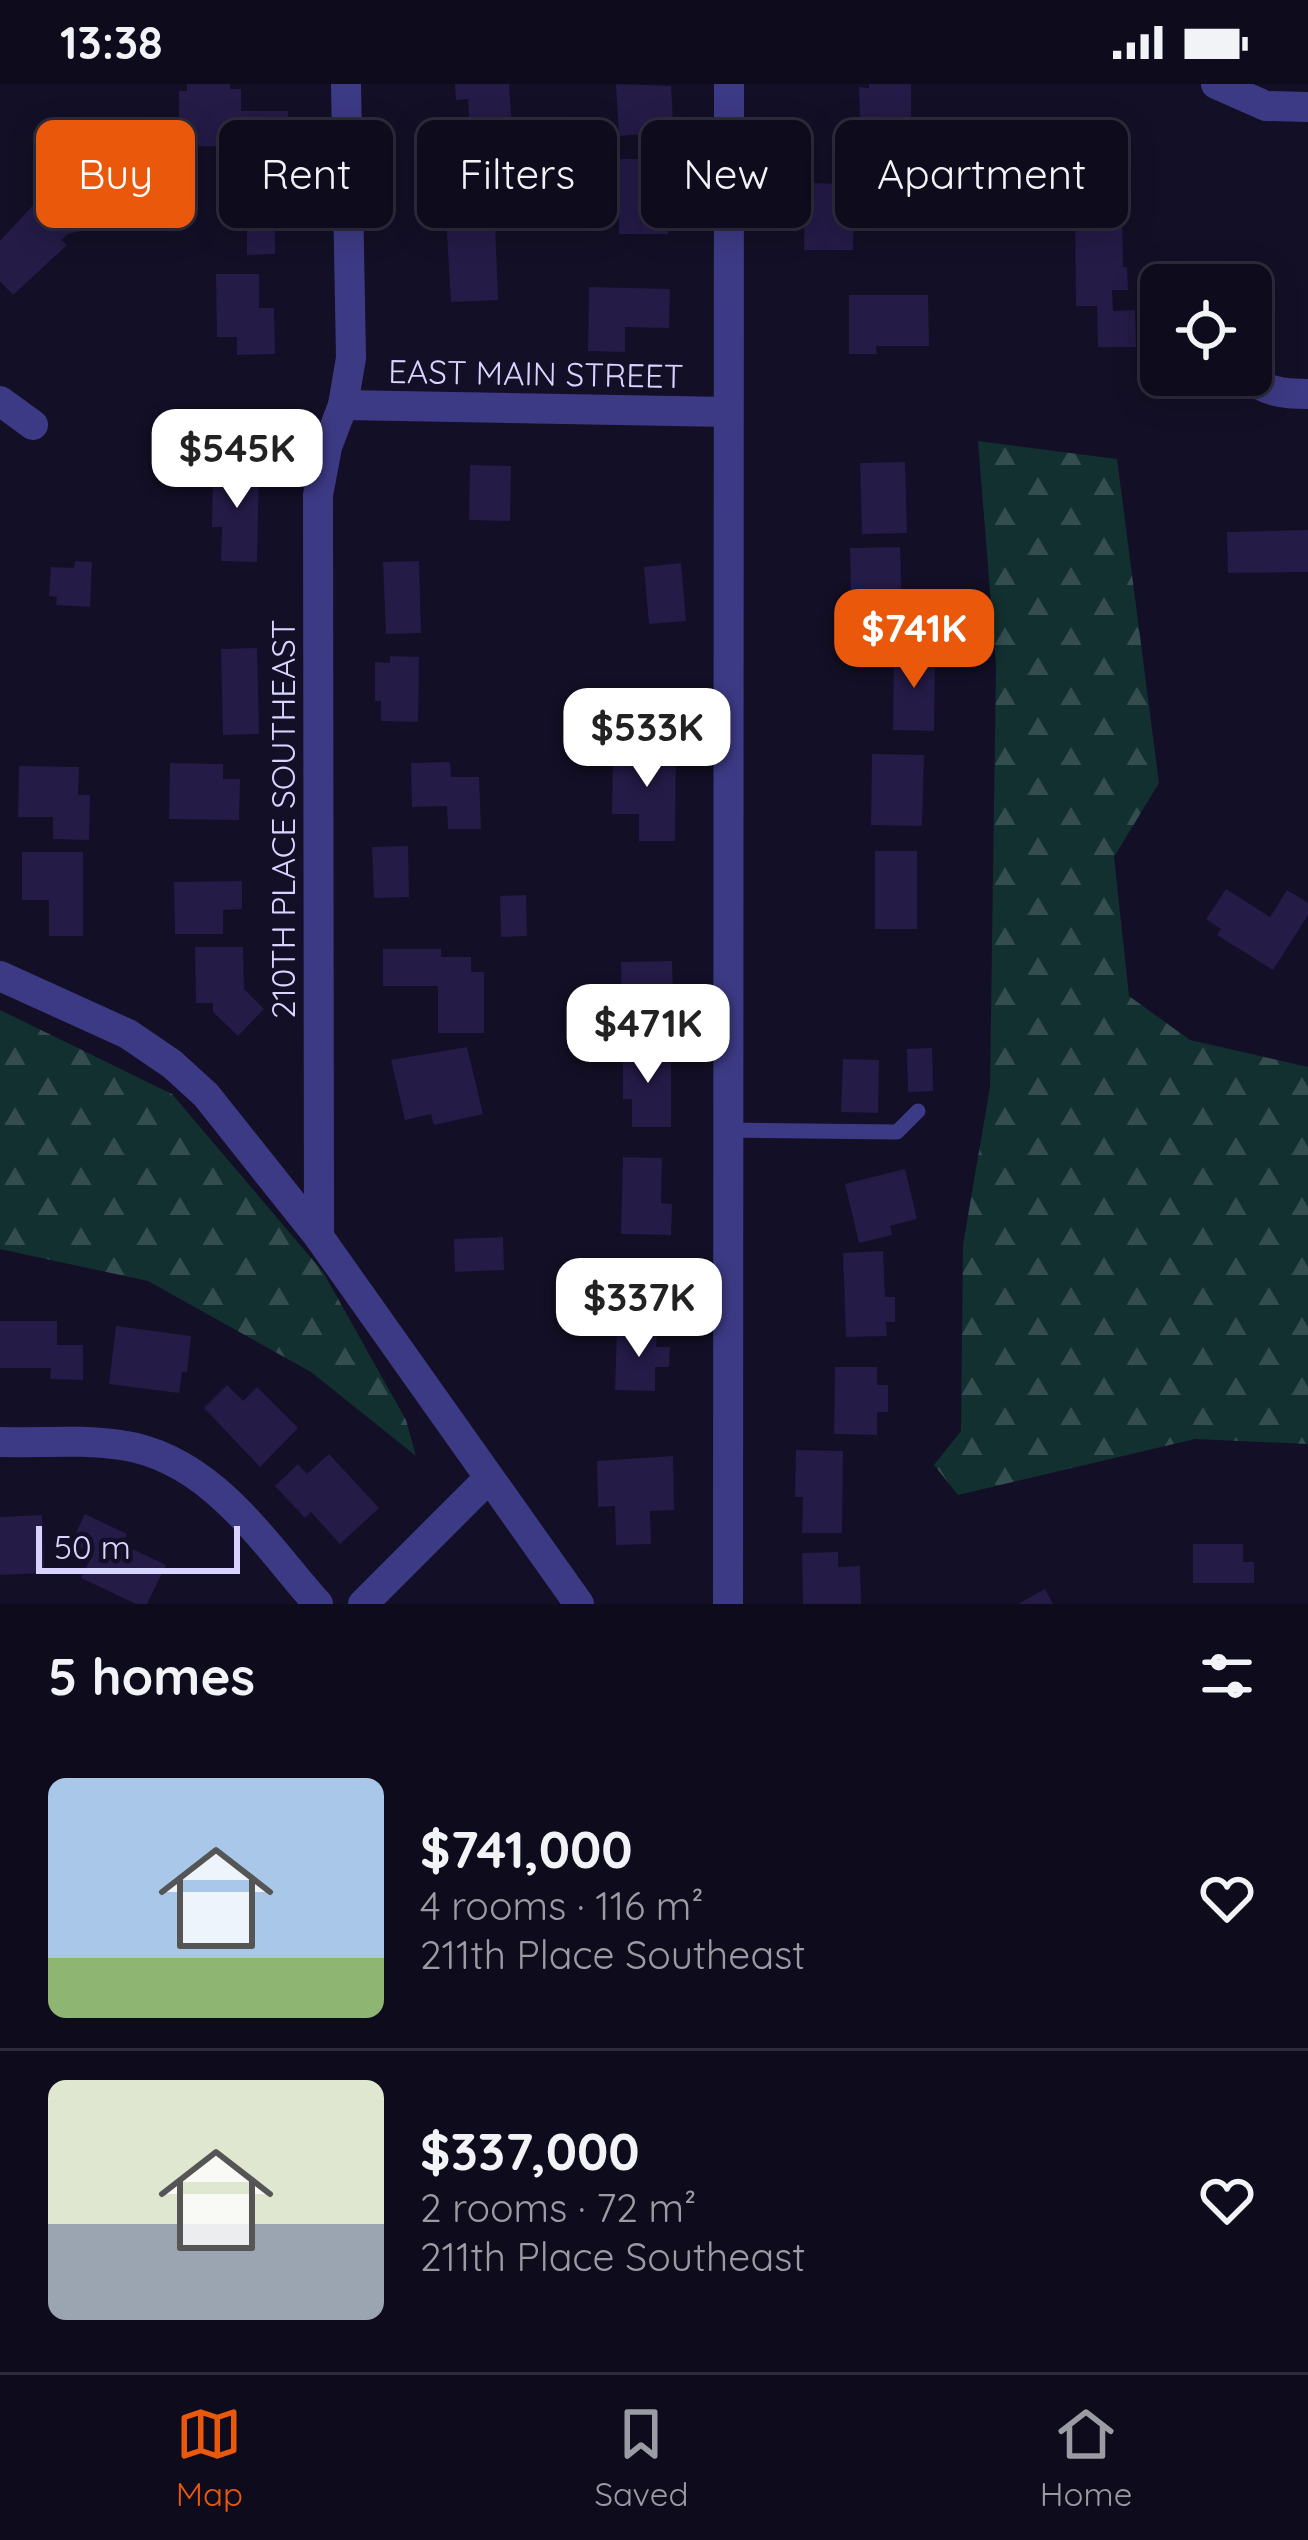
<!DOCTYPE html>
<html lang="en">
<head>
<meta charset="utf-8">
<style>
	:root { --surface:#0e0b1c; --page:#171425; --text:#f1f3f6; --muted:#9b9ba3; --line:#2e2b3b; --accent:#ea580c }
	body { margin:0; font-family:Quicksand,sans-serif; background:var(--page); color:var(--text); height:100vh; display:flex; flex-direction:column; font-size:45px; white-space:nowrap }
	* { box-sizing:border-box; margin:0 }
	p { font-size:39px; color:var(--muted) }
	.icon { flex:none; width:66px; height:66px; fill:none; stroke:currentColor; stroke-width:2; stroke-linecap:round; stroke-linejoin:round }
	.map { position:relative; height:1520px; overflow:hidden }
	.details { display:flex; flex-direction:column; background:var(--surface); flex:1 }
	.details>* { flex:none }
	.guide { position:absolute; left:36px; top:36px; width:1236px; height:108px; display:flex; gap:24px }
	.controls { position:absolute; left:1140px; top:180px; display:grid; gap:24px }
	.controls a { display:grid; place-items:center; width:132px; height:132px; border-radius:18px; background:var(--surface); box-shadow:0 6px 30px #0003,0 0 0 3px var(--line); font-size:60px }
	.scale { position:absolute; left:36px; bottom:30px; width:204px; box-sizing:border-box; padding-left:12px; border:6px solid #d9d4ff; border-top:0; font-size:33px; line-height:42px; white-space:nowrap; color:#d9d4ff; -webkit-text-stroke:9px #130f26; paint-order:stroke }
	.price { position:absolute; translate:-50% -102px; padding:0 27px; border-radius:24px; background:#fff; color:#222; font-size:39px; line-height:78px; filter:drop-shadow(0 3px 6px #0008) }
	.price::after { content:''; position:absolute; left:50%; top:72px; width:36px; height:27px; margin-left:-18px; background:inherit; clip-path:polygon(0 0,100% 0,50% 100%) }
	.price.current { background:var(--accent); color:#fff }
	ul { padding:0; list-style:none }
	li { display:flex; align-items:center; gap:36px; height:300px; padding:0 48px }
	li+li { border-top:3px solid var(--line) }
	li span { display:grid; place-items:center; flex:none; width:336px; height:240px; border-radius:18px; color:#555 }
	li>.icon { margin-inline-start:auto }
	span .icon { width:144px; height:144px; fill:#fffc; stroke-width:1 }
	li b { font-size:51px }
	h2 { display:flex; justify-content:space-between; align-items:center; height:144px; padding:0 48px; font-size:51px }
	.chip { padding:0 42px; border-radius:18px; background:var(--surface); box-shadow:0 6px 30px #0003,0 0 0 3px var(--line); font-size:42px; line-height:108px }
	.chip.current { background:var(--accent); color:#fff }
	.status { display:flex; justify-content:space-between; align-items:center; height:84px; padding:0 60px; background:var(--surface); direction:ltr }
	.status svg { height:33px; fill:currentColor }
	.tabs { display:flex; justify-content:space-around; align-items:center; height:168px; border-top:3px solid var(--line); background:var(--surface); font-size:33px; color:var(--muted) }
	.tabs a { display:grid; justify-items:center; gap:6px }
	.tabs .current { color:var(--accent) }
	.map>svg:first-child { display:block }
	.forest { fill:url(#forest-firs) }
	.building { fill:#241b47 }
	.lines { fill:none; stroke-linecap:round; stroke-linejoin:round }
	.service { stroke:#3d3a85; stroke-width:15 }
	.minor { stroke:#3d3a85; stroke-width:30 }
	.tertiary { stroke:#3d3a85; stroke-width:30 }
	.labels { text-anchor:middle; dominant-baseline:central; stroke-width:9; stroke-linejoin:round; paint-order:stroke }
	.street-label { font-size:33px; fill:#d9d4ff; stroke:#130f26 }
</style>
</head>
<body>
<div class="status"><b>13:38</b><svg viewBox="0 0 49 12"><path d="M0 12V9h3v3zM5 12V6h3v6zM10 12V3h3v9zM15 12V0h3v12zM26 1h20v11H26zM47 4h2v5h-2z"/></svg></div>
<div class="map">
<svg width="1308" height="1520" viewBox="0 0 1308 1520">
	<defs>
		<pattern id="forest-firs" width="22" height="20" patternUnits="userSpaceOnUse" patternTransform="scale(3)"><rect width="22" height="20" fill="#12302f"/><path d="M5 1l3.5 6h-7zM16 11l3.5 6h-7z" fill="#344d4e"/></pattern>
	</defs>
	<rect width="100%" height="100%" fill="#130f26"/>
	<!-- forest -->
	<g class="forest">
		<path d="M978,357L1117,375L1159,699L1114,773L1129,912L1190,956L1308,983V1360L1195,1355L958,1411L934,1381L961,1347L963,1161L990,1003L996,582Z"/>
		<path d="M0,926L172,1010L323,1188L406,1336L416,1372L311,1288L148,1197L0,1165Z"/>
	</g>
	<!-- building -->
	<g class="building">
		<path d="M187,0H230V5H241V27H288V63L179,62V7H187Z"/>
		<path d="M455,0H509L512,44L470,48L468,15L456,16Z"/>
		<path d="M616,0L671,2L674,56L645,57V50L619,52Z"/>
		<path d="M869,0H911V59L870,58L864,36H860L859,3L869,4Z"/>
		<rect x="619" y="75" width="49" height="75"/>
		<path d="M271,77L272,121L222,122L221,78Z"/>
		<path d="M805,99L854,100L853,166H804Z"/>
		<path d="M93,105L104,141L68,150L61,156L67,161L13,211L0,197V157L36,118Z"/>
		<path d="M494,113L498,216L451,218L445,114Z"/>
		<path d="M1122,123L1123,183H1127L1128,206H1112L1113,227L1135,226L1136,263H1098L1097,222H1076L1075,124Z"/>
		<path d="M275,136V170L247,171V137Z"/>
		<path d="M216,190H259V224H274L275,270L237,271V253H217Z"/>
		<path d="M589,203L670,205L669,244L625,243V268L588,267Z"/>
		<path d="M849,211H928L929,262H876L877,270H849Z"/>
		<path d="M905,378L907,449L862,450L860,379Z"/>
		<path d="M470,381L511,382L510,437L469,436Z"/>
		<path d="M213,382L259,383L257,478L221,477L222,443H212Z"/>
		<path d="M1308,446V488L1228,489L1227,448Z"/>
		<path d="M900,463L902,537L863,538L862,506H851L850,464Z"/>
		<path d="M75,477L92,478L90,523L56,521L57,513L49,512L51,483L74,484Z"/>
		<path d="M419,477L421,549L386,550L383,478Z"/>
		<path d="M681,479L686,537L649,540L644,483Z"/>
		<path d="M257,564L259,650L223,651L221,565Z"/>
		<path d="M894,568H935L934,647L893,646Z"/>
		<path d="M390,572L419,573L418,638L381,637V617H375V578L390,579Z"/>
		<path d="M613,664H676L675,757H639V730H612Z"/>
		<path d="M872,670L924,671L922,742L871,741Z"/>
		<path d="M450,678L451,693H479L481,745H448L447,722L412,723L411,679Z"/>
		<path d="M170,679L223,680V695H240L239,736L169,735Z"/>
		<path d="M19,682L79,683L78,711H90L89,756L53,755V733H18Z"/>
		<path d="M408,762L409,813L374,814L372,763Z"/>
		<rect x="875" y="767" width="42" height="78"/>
		<path d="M22,768H83V852H49V816H22Z"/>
		<path d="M242,797V825L223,826V850H175L174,798Z"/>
		<path d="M1226,805L1270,833L1287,806L1308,819V831L1273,886L1217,851L1221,845L1206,835Z"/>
		<path d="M526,811L527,852L501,853L500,812Z"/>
		<path d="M195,863H243L244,905L264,925L238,952L213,928V919H196Z"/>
		<path d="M383,865H441V873H471V888H484V949H438V902H383Z"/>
		<path d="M672,877L673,910L662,911L663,946L622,947L621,878Z"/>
		<path d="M467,963L483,1030L434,1041L431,1030L405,1036L391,976Z"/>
		<path d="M932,964L933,1007L908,1008L907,965Z"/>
		<path d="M623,965H671V1043H632V1015H623Z"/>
		<path d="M843,975L879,976L878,1029L841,1028Z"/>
		<path d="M623,1073L662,1074L661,1119L672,1120L671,1151L621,1150Z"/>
		<path d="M905,1085L917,1135L890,1142L892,1151L859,1159L845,1100Z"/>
		<path d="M503,1153L504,1186L455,1188L454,1155Z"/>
		<path d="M883,1167L885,1213H895V1238H886L887,1252L846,1253L843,1169Z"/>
		<path d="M0,1237H57V1261H83V1296L50,1295L51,1284H0Z"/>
		<path d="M116,1242L191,1252L187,1288H182L179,1309L109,1300Z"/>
		<path d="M617,1245L657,1247L656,1263H670L669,1283H655V1307L615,1306Z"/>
		<path d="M835,1283H877V1301H888V1328H877V1351L834,1350Z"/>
		<path d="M227,1301L243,1317L257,1303L298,1344L260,1383L204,1324Z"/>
		<path d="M796,1366L843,1367L842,1449H802L803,1413H795Z"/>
		<path d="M329,1370L379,1424L340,1460L311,1428L305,1434L275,1402L298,1380L307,1390Z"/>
		<path d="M673,1372L674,1426L650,1427L651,1460L616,1461L615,1422L598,1423L597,1377Z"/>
		<path d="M85,1430L127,1450L122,1460L166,1481L147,1520H136L81,1494L93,1470L71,1459Z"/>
		<path d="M42,1431L44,1489L0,1491V1433Z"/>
		<path d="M1193,1460H1243V1478H1254V1499H1193Z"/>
		<path d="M838,1468V1483L860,1482L861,1520H803L802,1469Z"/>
		<path d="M1045,1505L1053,1520H1018Z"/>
	</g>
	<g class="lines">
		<!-- service -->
		<path class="service" d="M728,1046L897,1048L918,1027"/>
		<!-- minor -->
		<g class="minor">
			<path d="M1216,0L1266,22L1308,23"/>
			<path d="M1247,291C1263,308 1285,310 1308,310"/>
			<path d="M0,317L33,341"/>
			<path d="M343,321L728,328"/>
			<path d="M319,1153L318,411L327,363L343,321L351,274L346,0"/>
			<path d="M0,1358C39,1359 82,1355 121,1361C211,1374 262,1457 318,1520"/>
			<path d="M363,1520L488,1395"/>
			<path d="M728,1520L729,0"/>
		</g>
		<!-- tertiary -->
		<path class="tertiary" d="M0,892L128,950L172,980L206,1011L319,1153L579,1520"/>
	</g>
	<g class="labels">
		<!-- street labels -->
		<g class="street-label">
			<text transform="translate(536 289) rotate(1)">EAST MAIN STREET</text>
			<text transform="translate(282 735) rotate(-90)">210TH PLACE SOUTHEAST</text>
		</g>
	</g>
</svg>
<div class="controls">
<a><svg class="icon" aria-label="locate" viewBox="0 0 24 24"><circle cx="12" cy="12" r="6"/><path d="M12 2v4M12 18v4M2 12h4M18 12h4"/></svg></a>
</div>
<div class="scale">50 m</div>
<b class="price" style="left:237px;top:427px">$545K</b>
<b class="price current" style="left:914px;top:607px">$741K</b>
<b class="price" style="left:647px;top:706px">$533K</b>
<b class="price" style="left:648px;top:1002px">$471K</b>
<b class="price" style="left:639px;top:1276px">$337K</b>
<div class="guide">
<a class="chip current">Buy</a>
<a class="chip">Rent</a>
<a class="chip">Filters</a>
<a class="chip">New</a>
<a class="chip">Apartment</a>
</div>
</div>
<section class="details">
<h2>5 homes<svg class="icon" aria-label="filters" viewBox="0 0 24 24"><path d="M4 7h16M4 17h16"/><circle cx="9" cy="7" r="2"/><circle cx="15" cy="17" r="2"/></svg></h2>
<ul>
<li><span style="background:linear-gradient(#a9c7e8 75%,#8fb573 0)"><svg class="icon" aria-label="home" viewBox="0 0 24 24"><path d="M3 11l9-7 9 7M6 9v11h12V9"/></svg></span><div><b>$741,000</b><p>4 rooms · 116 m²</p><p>211th Place Southeast</p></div><svg class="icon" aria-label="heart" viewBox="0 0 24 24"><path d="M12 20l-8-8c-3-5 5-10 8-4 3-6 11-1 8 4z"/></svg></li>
<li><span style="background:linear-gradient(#dfe7d0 60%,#9aa5b1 0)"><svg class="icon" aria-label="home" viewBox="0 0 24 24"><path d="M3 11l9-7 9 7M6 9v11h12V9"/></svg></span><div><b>$337,000</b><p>2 rooms · 72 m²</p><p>211th Place Southeast</p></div><svg class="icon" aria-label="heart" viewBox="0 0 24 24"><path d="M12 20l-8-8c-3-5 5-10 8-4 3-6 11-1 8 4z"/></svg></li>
</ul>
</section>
<nav class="tabs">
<a class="current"><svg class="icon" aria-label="map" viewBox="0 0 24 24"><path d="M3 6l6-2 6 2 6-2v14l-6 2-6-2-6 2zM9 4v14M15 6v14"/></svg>Map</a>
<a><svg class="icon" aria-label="saved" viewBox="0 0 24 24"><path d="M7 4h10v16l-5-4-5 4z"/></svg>Saved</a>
<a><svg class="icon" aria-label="home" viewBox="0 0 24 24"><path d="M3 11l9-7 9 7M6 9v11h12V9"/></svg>Home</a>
</nav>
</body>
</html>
